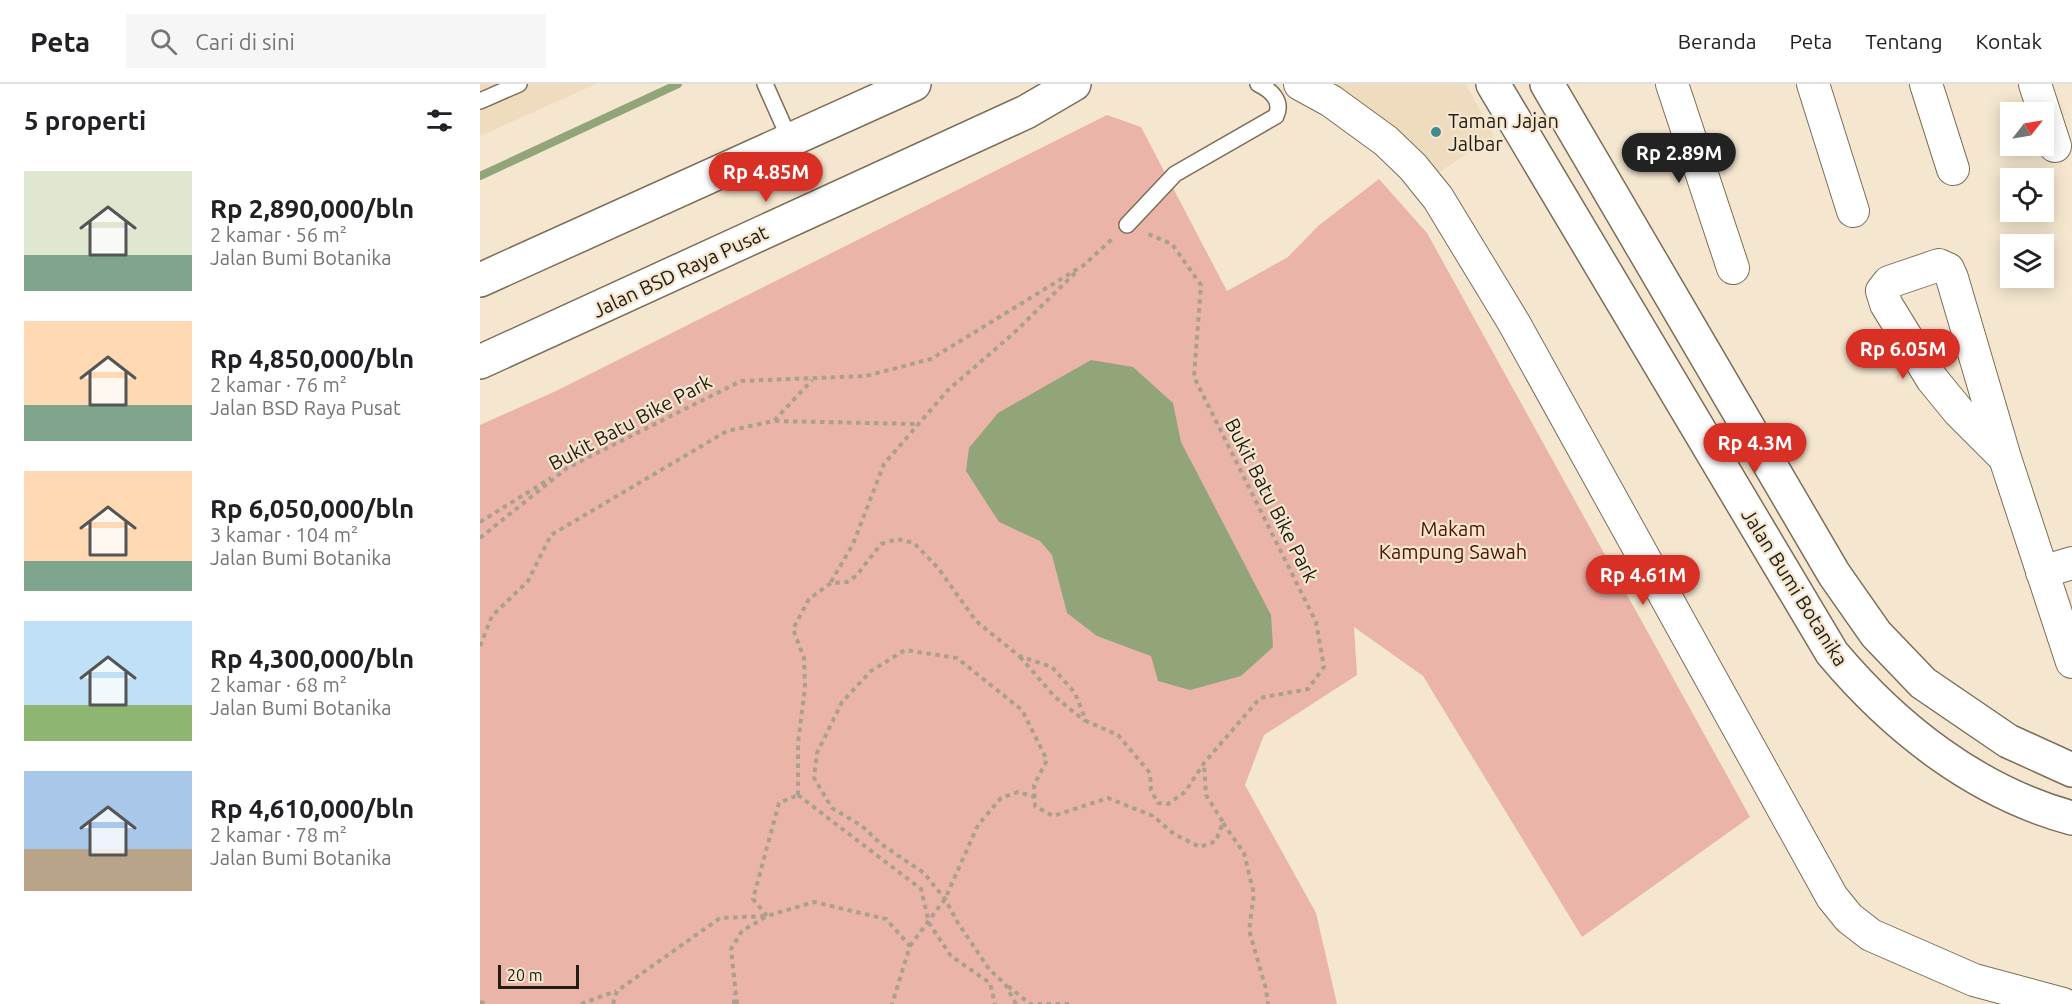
<!DOCTYPE html>
<html lang="id">
<head>
<meta charset="utf-8">
<style>
	:root { --surface:#fff; --page:#f6f6f6; --text:#202124; --muted:#757577; --line:#e0e0e0; --accent:#d93025 }
	body { margin:0; font-family:Ubuntu,sans-serif; background:var(--page); color:var(--text); height:100vh; display:flex; flex-direction:column; font-size:22px; white-space:nowrap }
	* { box-sizing:border-box; margin:0 }
	p { font-size:20px; color:var(--muted) }
	.icon { flex:none; width:33px; height:33px; fill:none; stroke:currentColor; stroke-width:2; stroke-linecap:round; stroke-linejoin:round }
	.map { position:relative; flex:1; overflow:hidden }
	.drawer { display:flex; flex-direction:column; background:var(--surface); width:480px }
	.drawer>* { flex:none }
	.needle { width:39px; rotate:59deg }
	.buttons { position:absolute; left:1520px; top:18px; display:grid; gap:12px }
	.buttons a { display:grid; place-items:center; width:54px; height:54px; border-radius:0px; background:var(--surface); box-shadow:0 3px 15px #0003; font-size:30px }
	.scale { position:absolute; left:18px; bottom:15px; width:81px; box-sizing:border-box; padding-left:6px; border:3px solid #221d14; border-top:0; font-size:16px; line-height:21px; white-space:nowrap; color:#221d14; -webkit-text-stroke:4px #f5e7cf; paint-order:stroke }
	.price { position:absolute; translate:-50% -51px; padding:0 14px; border-radius:21px; background:var(--accent); color:#fff; font-size:20px; line-height:39px; filter:drop-shadow(0 2px 3px #0008) }
	.price::after { content:''; position:absolute; left:50%; top:36px; width:18px; height:14px; margin-left:-9px; background:inherit; clip-path:polygon(0 0,100% 0,50% 100%) }
	.price.on { background:#222; color:#fff }
	ul { padding:0; list-style:none }
	li { display:flex; align-items:center; gap:18px; height:150px; padding:0 24px }
	li span { display:grid; place-items:center; flex:none; width:168px; height:120px; border-radius:0px; color:#555 }
	li>.icon { margin-inline-start:auto }
	span .icon { width:72px; height:72px; fill:#fffc; stroke-width:1 }
	li b { font-size:26px }
	h2 { display:flex; justify-content:space-between; align-items:center; height:72px; padding:0 24px; font-size:26px }
	header { display:flex; align-items:center; gap:36px; box-sizing:border-box; height:84px; padding:0 30px; background:var(--surface); border-bottom:2px solid var(--line) }
	header strong { font-size:28px }
	nav { display:flex; gap:33px; margin-inline-start:auto; font-size:21px }
	.search { width:420px; height:54px; background:var(--page); display:flex; align-items:center; gap:15px; box-sizing:border-box; padding:0 21px; border-radius:0px; color:var(--muted); font-size:22px }
	main { display:flex; flex:1; min-height:0 }
	.map>svg:first-child { display:block }
	.built { fill:#efdcbe }
	.green { fill:#eab4a9 }
	.water { fill:#91a579 }
	.lines { fill:none; stroke-linecap:round; stroke-linejoin:round }
	.stream { stroke:#91a579; stroke-width:8 }
	.service-casing { stroke:#7b6e59; stroke-width:18 }
	.minor-casing { stroke:#7b6e59; stroke-width:34 }
	.secondary-casing { stroke:#7b6e59; stroke-width:36 }
	.path { stroke:#aba08d; stroke-width:4; stroke-dasharray:4.5 4.5; stroke-linecap:butt }
	.service { stroke:#fff; stroke-width:15 }
	.minor { stroke:#fff; stroke-width:32 }
	.secondary { stroke:#fff; stroke-width:33 }
	.poi-dot { fill:#438b8e; stroke:#f5e7cf; stroke-width:2 }
	.labels { text-anchor:middle; dominant-baseline:central; stroke-width:4.5; stroke-linejoin:round; paint-order:stroke }
	.poi-label { font-size:20px; fill:#221d14; stroke:#f5e7cf; text-anchor:start }
	.street-label { font-size:20px; fill:#221d14; stroke:#f5e7cf }
	.park-label { font-size:20px; fill:#511208; stroke:#f5e7cf }
</style>
</head>
<body>
<header>
<strong>Peta</strong>
<div class="search"><svg class="icon" aria-label="search" viewBox="0 0 24 24"><circle cx="10" cy="10" r="6"/><path d="M15 15l6 6"/></svg>Cari di sini</div>
<nav><a>Beranda</a><a>Peta</a><a>Tentang</a><a>Kontak</a></nav>
</header>
<main>
<section class="drawer">
<h2>5 properti<svg class="icon" aria-label="filters" viewBox="0 0 24 24"><path d="M4 7h16M4 17h16"/><circle cx="9" cy="7" r="2"/><circle cx="15" cy="17" r="2"/></svg></h2>
<ul>
<li><span style="background:linear-gradient(#dfe7d0 70%,#7fa58c 0)"><svg class="icon" aria-label="home" viewBox="0 0 24 24"><path d="M3 11l9-7 9 7M6 9v11h12V9"/></svg></span><div><b>Rp 2,890,000/bln</b><p>2 kamar · 56 m²</p><p>Jalan Bumi Botanika</p></div></li>
<li><span style="background:linear-gradient(#ffd9b3 70%,#7fa58c 0)"><svg class="icon" aria-label="home" viewBox="0 0 24 24"><path d="M3 11l9-7 9 7M6 9v11h12V9"/></svg></span><div><b>Rp 4,850,000/bln</b><p>2 kamar · 76 m²</p><p>Jalan BSD Raya Pusat</p></div></li>
<li><span style="background:linear-gradient(#ffd9b3 75%,#7fa58c 0)"><svg class="icon" aria-label="home" viewBox="0 0 24 24"><path d="M3 11l9-7 9 7M6 9v11h12V9"/></svg></span><div><b>Rp 6,050,000/bln</b><p>3 kamar · 104 m²</p><p>Jalan Bumi Botanika</p></div></li>
<li><span style="background:linear-gradient(#bfe0f5 70%,#8fb573 0)"><svg class="icon" aria-label="home" viewBox="0 0 24 24"><path d="M3 11l9-7 9 7M6 9v11h12V9"/></svg></span><div><b>Rp 4,300,000/bln</b><p>2 kamar · 68 m²</p><p>Jalan Bumi Botanika</p></div></li>
<li><span style="background:linear-gradient(#a9c7e8 65%,#b9a48a 0)"><svg class="icon" aria-label="home" viewBox="0 0 24 24"><path d="M3 11l9-7 9 7M6 9v11h12V9"/></svg></span><div><b>Rp 4,610,000/bln</b><p>2 kamar · 78 m²</p><p>Jalan Bumi Botanika</p></div></li>
</ul>
</section>
<div class="map">
<svg width="1592" height="920" viewBox="0 0 1592 920">
	<rect width="100%" height="100%" fill="#f5e7cf"/>
	<!-- built -->
	<g class="built">
		<path d="M0,0H116L0,52Z"/>
		<path d="M838,0H986L1014,52L950,94Z"/>
	</g>
	<!-- green -->
	<path class="green" d="M627,31L661,43L747,207L808,173L838,142L899,95L947,149L1270,733L1102,853L943,592L874,543L877,591L784,651L765,701L836,829L857,920H0V341L76,307Z"/>
	<!-- water -->
	<path class="water" d="M611,276L653,283L693,319L701,358L791,531L793,563L761,592L710,606L678,597L671,572L617,552L587,529L572,471L560,457L519,438L486,387L489,364L518,329Z"/>
	<g class="lines">
		<!-- stream -->
		<path class="stream" d="M0,92L198,0"/>
		<!-- service casing -->
		<g class="service-casing">
			<g id="service">
				<path d="M285,0L310,56"/>
				<path d="M0,17L39,0"/>
				<path d="M647,141L695,90L796,32C803,17 791,6 778,0"/>
			</g>
		</g>
		<!-- minor casing -->
		<g class="minor-casing">
			<g id="minor">
				<path d="M820,0L851,17L906,57L933,83L958,114L1034,239L1352,813L1369,834L1391,851L1494,896L1583,920"/>
				<path d="M1192,0L1253,184"/>
				<path d="M1333,0L1373,127"/>
				<path d="M1446,0L1473,85"/>
				<path d="M1555,0L1575,62"/>
				<path d="M1525,374L1479,328L1452,295L1406,220L1402,207L1409,198L1459,181L1468,185L1472,194L1525,374L1592,578"/>
				<path d="M1562,488L1592,479"/>
			</g>
		</g>
		<!-- secondary casing -->
		<g class="secondary-casing">
			<g id="secondary">
				<path d="M1013,0L1352,569C1415,644 1496,708 1592,734"/>
				<path d="M1067,0L1354,490L1396,550L1443,599L1528,657L1592,686"/>
				<path d="M0,196L434,0"/>
				<path d="M0,278L546,28L594,0"/>
			</g>
		</g>
		<!-- path -->
		<g class="path">
			<path d="M295,337L436,340"/>
			<path d="M0,438L71,394"/>
			<path d="M0,454L87,384L261,297L386,292L451,275L604,181L632,155"/>
			<path d="M351,498L373,460L404,380L468,306L534,249L597,187"/>
			<path d="M0,562L12,532L48,497L71,451L247,347L294,337L332,296"/>
			<path d="M540,573L575,613L605,637"/>
			<path d="M318,711V659L325,604L324,574L313,545L329,515L351,499L367,498L376,492L401,460L417,455L434,459L458,484L496,537L539,572L572,583L595,609L606,637L638,651L670,689L671,706L678,719L688,720L705,708L724,679L780,614L828,605L844,583L836,538L714,293L721,201L692,160L668,150"/>
			<path d="M318,711L441,805L449,839L471,872L510,899L515,920"/>
			<path d="M743,739L764,769L774,810L769,846L786,905L788,920"/>
			<path d="M287,832L273,815L299,719L318,711"/>
			<path d="M430,862L465,815L498,741L521,714L538,708L555,713"/>
			<path d="M528,902L550,920H591"/>
			<path d="M0,918L7,920"/>
			<path d="M101,920L136,907"/>
			<path d="M133,920L137,907L240,834L286,832"/>
			<path d="M254,920V910"/>
			<path d="M257,920L251,865L262,847L287,832L334,818L406,835L430,862L412,920"/>
			<path d="M536,920L525,900L509,885L478,839L465,815L444,789L401,760L382,742L352,724L334,694L337,669L362,618L391,587L425,566L477,574L542,626L567,676L554,701L555,722L573,732L628,714L673,732L694,750L720,763L736,757L743,738L726,711L724,680"/>
		</g>
		<!-- service -->
		<use href="#service" class="service"/>
		<!-- minor -->
		<use href="#minor" class="minor"/>
		<!-- secondary -->
		<use href="#secondary" class="secondary"/>
	</g>
	<!-- markers -->
	<circle class="poi-dot" cx="956" cy="48" r="6"/>
	<g class="labels">
		<!-- poi labels -->
		<g class="poi-label">
			<text x="968" y="36">Taman Jajan<tspan x="968" dy="23">Jalbar</tspan></text>
		</g>
		<!-- street labels -->
		<g class="street-label">
			<text transform="translate(200 187) rotate(-25)">Jalan BSD Raya Pusat</text>
			<text transform="translate(150 338) rotate(-28)">Bukit Batu Bike Park</text>
			<text transform="translate(792 416) rotate(63)">Bukit Batu Bike Park</text>
			<text transform="translate(1315 503) rotate(58)">Jalan Bumi Botanika</text>
		</g>
		<!-- park labels -->
		<g class="park-label">
			<text x="973" y="444">Makam<tspan x="973" dy="23">Kampung Sawah</tspan></text>
		</g>
	</g>
</svg>
<div class="buttons">
<a><svg class="needle" viewBox="-14 -14 28 28"><path d="M0-13l5 13h-10z" fill="#e53935"/><path d="M0 13l5-13h-10z" fill="#757577"/></svg></a>
<a><svg class="icon" aria-label="locate" viewBox="0 0 24 24"><circle cx="12" cy="12" r="6"/><path d="M12 2v4M12 18v4M2 12h4M18 12h4"/></svg></a>
<a><svg class="icon" aria-label="layers" viewBox="0 0 24 24"><path d="M12 4l9 5-9 5-9-5zM3 14l9 5 9-5"/></svg></a>
</div>
<div class="scale">20 m</div>
<b class="price on" style="left:1199px;top:100px">Rp 2.89M</b>
<b class="price" style="left:286px;top:119px">Rp 4.85M</b>
<b class="price" style="left:1423px;top:296px">Rp 6.05M</b>
<b class="price" style="left:1275px;top:390px">Rp 4.3M</b>
<b class="price" style="left:1163px;top:522px">Rp 4.61M</b>
</div>
</main>
</body>
</html>
